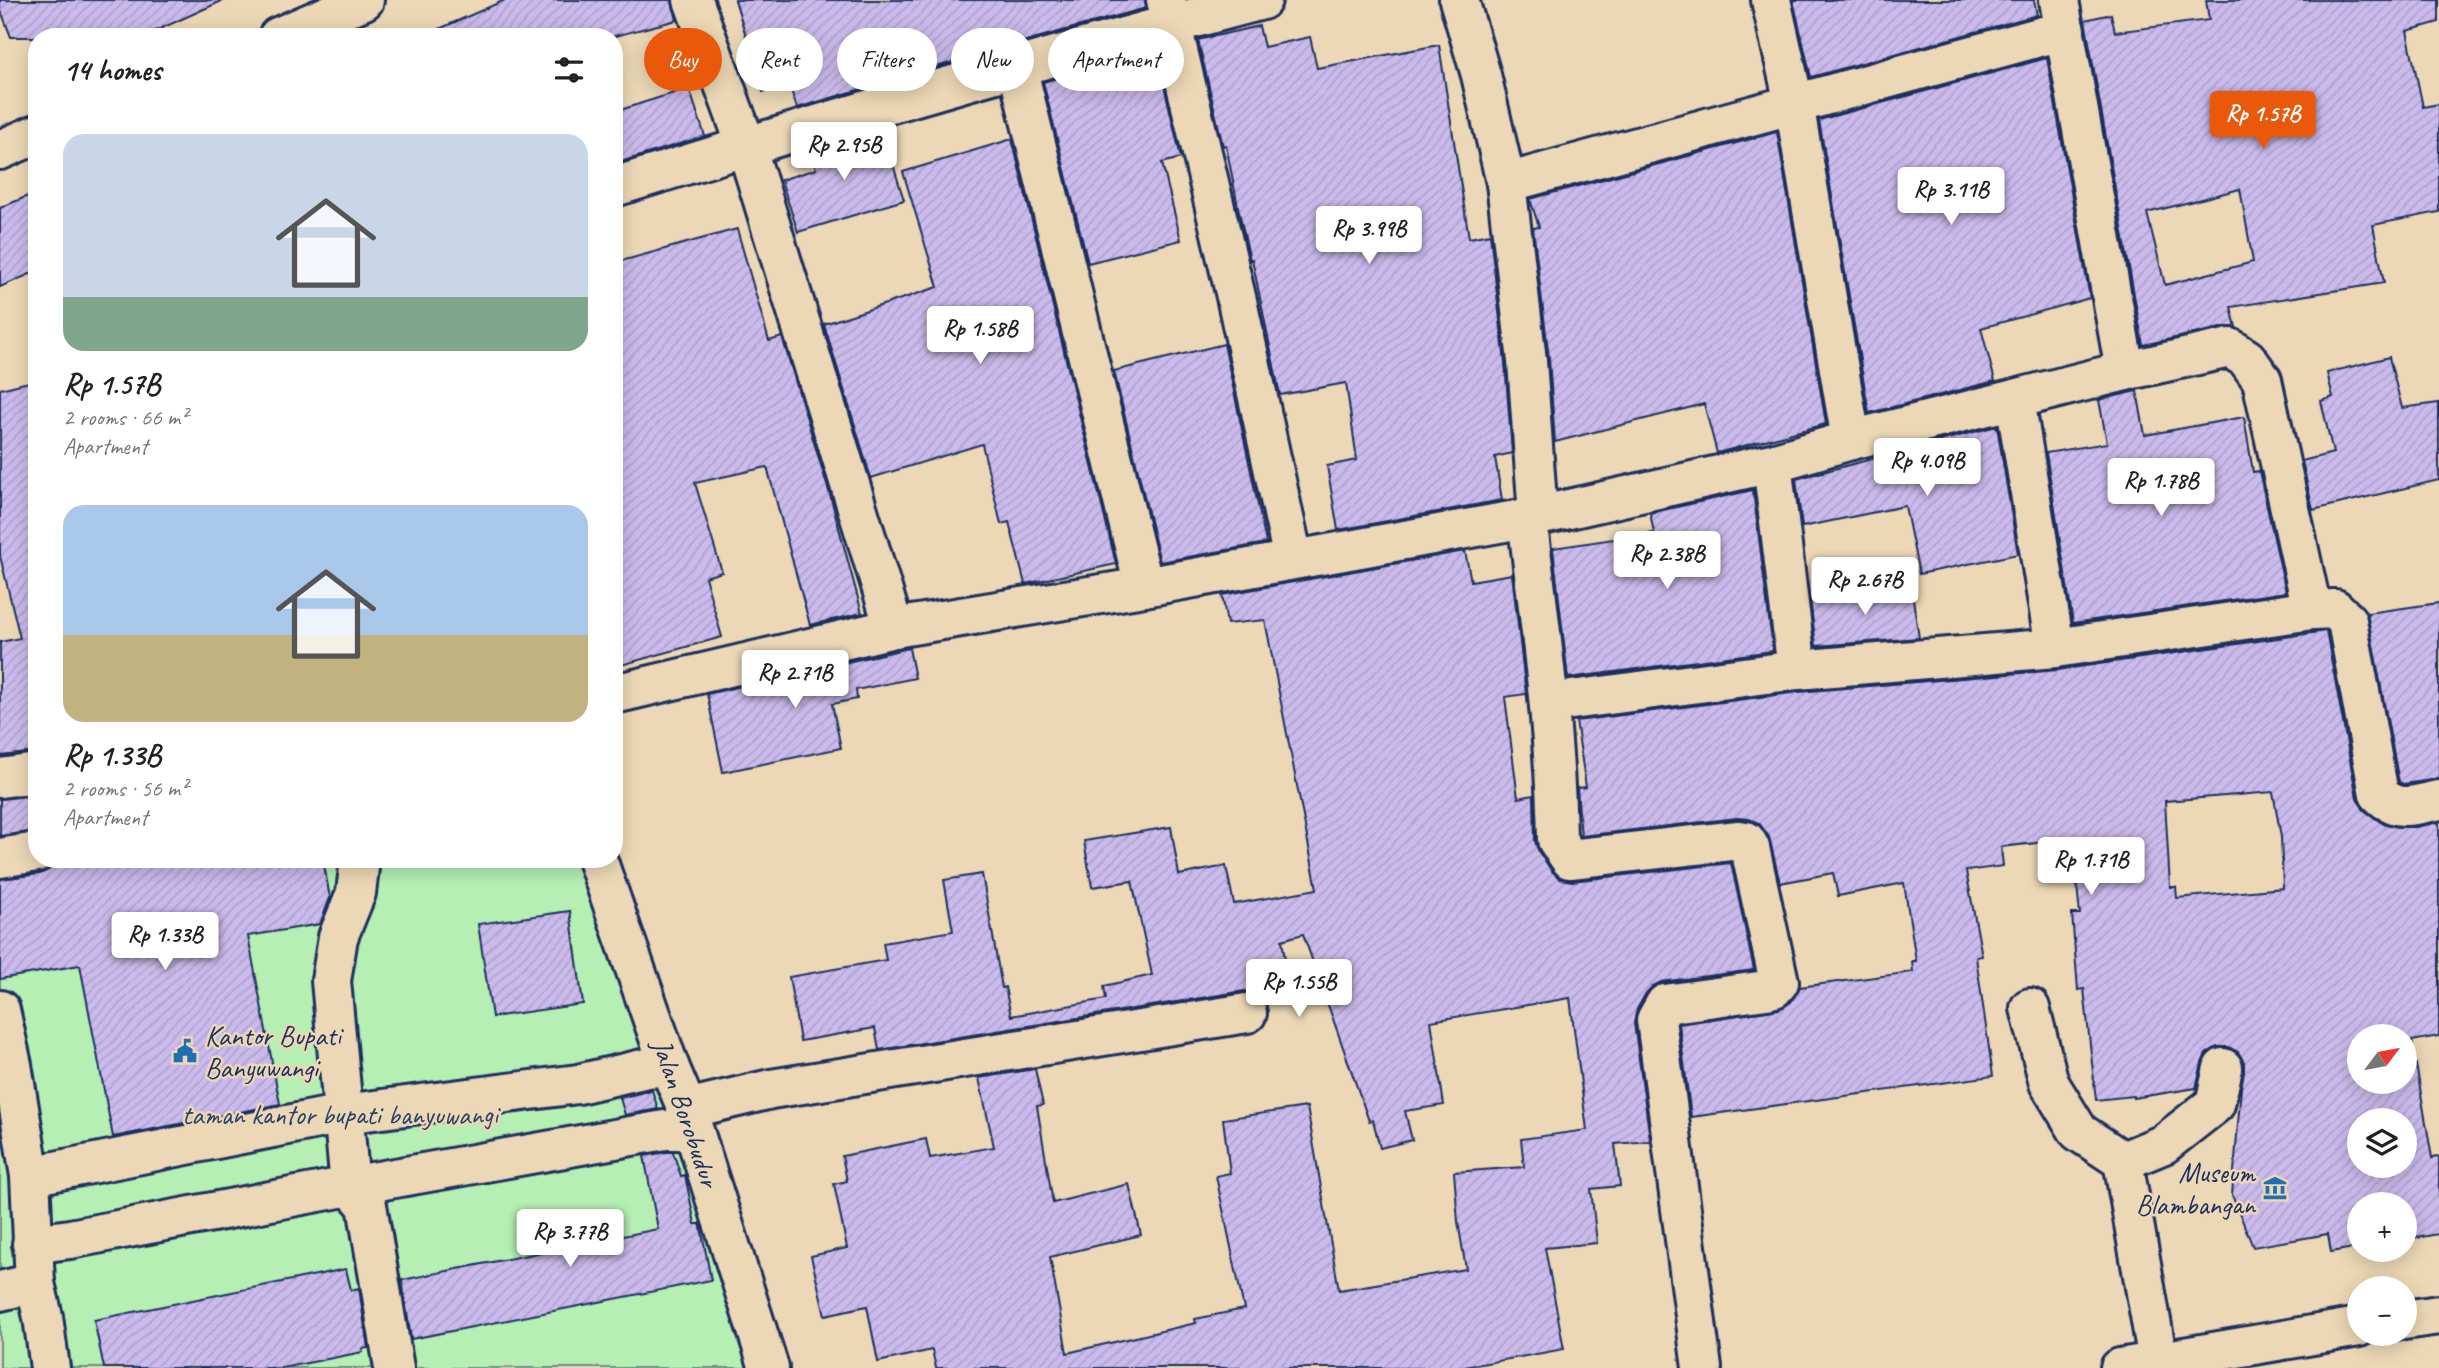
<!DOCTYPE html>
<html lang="en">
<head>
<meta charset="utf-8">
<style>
	:root { --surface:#fff; --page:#f6f6f6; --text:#222; --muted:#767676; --accent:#ea580c }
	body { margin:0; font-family:Caveat,sans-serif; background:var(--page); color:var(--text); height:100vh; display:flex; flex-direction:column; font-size:26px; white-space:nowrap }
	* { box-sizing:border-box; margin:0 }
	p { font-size:23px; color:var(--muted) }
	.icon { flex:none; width:38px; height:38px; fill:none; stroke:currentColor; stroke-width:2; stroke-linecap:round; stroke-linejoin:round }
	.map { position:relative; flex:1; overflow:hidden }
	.details { position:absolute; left:28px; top:28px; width:595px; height:840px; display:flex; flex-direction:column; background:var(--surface); border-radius:28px; box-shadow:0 4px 18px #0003 }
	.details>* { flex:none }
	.banner { position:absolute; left:644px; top:28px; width:665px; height:63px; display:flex; gap:14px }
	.needle { width:46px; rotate:58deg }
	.fabs { position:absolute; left:2347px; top:1024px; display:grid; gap:14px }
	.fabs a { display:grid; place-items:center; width:70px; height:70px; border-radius:50%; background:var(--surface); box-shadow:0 4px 18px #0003; font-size:35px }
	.price { position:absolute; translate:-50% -60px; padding:0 16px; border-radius:7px; background:#fff; color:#222; font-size:23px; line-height:46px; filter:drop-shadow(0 2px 4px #0008) }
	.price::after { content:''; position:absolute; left:50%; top:42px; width:21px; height:16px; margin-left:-10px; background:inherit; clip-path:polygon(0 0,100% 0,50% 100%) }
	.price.selected { background:var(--accent); color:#fff }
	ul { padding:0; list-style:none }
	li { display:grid; align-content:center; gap:14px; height:371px; padding:0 35px }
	li span { display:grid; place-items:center; height:217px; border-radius:21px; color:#555 }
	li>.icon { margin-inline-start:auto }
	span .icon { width:126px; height:126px; fill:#fffc; stroke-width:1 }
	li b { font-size:30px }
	h2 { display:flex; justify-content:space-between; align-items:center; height:84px; padding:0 35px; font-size:30px }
	.tag { padding:0 24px; border-radius:32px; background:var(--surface); box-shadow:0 4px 18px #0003; font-size:24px; line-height:63px }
	.tag.selected { background:var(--accent); color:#fff }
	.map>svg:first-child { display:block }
	.green { fill:#b5efb3; stroke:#688f88; stroke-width:2 }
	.building { fill:url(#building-hatch); stroke:#1b2f5e; stroke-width:2; fill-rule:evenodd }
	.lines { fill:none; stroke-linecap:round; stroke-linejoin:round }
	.minor-casing { stroke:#1b2f5e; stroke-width:44 }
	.major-casing { stroke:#1b2f5e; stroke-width:44 }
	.minor { stroke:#ecd8b6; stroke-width:38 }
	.major { stroke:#ecd8b6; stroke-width:38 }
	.labels { text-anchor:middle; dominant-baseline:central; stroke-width:5; stroke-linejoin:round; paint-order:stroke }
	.poi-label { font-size:28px; fill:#1b2f5e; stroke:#ecd8b6; text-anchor:start }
	.street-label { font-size:28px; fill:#1b2f5e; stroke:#ecd8b6 }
	.park-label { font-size:28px; fill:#2a4266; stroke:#ecd8b6 }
</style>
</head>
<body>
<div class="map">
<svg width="2439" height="1368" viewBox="0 0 2439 1368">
	<defs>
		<pattern id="building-hatch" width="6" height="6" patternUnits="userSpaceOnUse" patternTransform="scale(1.75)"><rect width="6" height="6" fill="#cbbbec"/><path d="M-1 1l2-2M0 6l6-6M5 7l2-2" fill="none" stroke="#aea1cd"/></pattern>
	</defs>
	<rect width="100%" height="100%" fill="#ecd8b6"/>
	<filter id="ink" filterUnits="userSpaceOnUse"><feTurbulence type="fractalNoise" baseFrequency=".0143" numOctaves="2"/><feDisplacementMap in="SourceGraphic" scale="14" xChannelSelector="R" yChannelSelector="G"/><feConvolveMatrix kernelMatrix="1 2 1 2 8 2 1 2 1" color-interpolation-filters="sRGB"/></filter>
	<g filter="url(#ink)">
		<!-- green -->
		<path class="green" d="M37,742V859H594L765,1368H0V747Z"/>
		<!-- building -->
		<g class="building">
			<path d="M0,0H224L142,37H11L0,8Z"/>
			<path d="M505,0H672L677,20L611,37H421Z"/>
			<path d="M735,0H1145L1146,8L1011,45L797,108L789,84L763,92Z"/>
			<path d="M1793,0H2034L2037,15L1811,77Z"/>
			<path d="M2206,0H2439V22L2407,31L2423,107L2439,104V212L2373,225L2384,283L2231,307L2236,327H2225L2143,345L2085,20L2111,14L2115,32L2209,20ZM2240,189L2253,262L2165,285L2147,213Z"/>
			<path d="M1259,26L1264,47L1310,37L1317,68L1439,45L1469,238L1490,234L1505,363L1512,453L1495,457L1502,500L1338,530L1327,466L1357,460L1346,383L1280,395L1252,259L1250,260L1239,212L1226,145L1223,146L1198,40Z"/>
			<path d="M1156,51L1181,158L1162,163L1181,240L1088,263L1043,82Z"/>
			<path d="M2047,58L2090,298L1981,328L1995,381L1869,413L1819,120Z"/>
			<path d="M689,88L705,136L614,164V112Z"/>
			<path d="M882,129L904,200L798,232L781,180L816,169L810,150Z"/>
			<path d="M1777,132L1826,424L1717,453L1704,404L1555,442L1549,358L1533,228L1539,227L1530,199Z"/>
			<path d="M1012,139L1116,564L1025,584L1009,522L1001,524L982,444L871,478L824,324L938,287L903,172Z"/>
			<path d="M37,192V271L0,287V208Z"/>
			<path d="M737,229L769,341L782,337L830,495L862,613L810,625L767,467L695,483L722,572L705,577L722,637L614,667V263Z"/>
			<path d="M1224,344L1266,543L1160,562L1114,371Z"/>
			<path d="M2389,357L2402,408L2439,403V480L2313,510L2302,461L2333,453L2321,401L2333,397L2327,373Z"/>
			<path d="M37,380V752L0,756V642L20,638L0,556V389Z"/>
			<path d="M2137,391L2145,435L2244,417L2253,472L2259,471L2286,592L2073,623L2046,453L2107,443L2099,400Z"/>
			<path d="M1997,426L2018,554L1919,574L1905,506L1802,527L1796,479Z"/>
			<path d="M1753,490L1773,651L1568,678L1553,548L1654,533L1650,513Z"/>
			<path d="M1465,551L1471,581L1512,574L1526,694L1505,697L1518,798L1534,795L1535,841L1539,852L1552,871L1560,879L1572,881L1731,863L1754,970L1661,982L1653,986L1646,993L1637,1009L1634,1023L1650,1139L1649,1141L1615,1144L1620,1186L1591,1189L1597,1243L1545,1248L1564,1349L1459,1368H936L932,1350L878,1362L867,1306L825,1315L811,1256L847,1248L834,1184L847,1181L842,1156L926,1139L930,1158L994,1147L979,1078L1035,1069L1043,1105L1037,1106L1053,1203L1129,1184L1141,1235L1050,1257L1067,1353L1196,1323L1195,1319L1244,1309L1216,1176L1230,1173L1223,1119L1307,1107L1339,1290L1466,1269L1458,1222L1454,1172L1524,1167L1521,1139L1587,1130L1570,998L1431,1021L1444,1105L1405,1111L1412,1140L1380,1148L1373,1120L1369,1121L1303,934L1282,940L1291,998L1266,1004L1255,993L1244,991L879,1050L875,1028L800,1041L789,977L886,960L883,943L953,931L944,880L982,874L1002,988L1005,987L1011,1016L1106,999L1104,986L1152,975L1132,881L1092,887L1084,841L1171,827L1179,875L1226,866L1234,904L1317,889L1265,620L1227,624L1222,595Z"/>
			<path d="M1911,586L1919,638L1816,646L1810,599Z"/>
			<path d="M2439,603V779L2403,784L2399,782L2367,613Z"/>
			<path d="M2326,631L2357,798L2364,810L2382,823L2398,827H2416L2439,822V1036L2412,1041L2432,1158L2439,1157V1234L2404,1240V1204H2359V1247L2331,1252L2328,1234L2253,1247L2232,1195L2241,1088L2244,1072V1062L2238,1052L2228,1047H2217L2206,1054L2202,1063L2196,1088L2133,1098V1096L2096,1100L2084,989L2078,990L2072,914H2080L2072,839L2001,847L2003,866L1966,871L1982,956L1976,957L1993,1076L1691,1117L1679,1024L1779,1009L1791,1002L1800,987L1913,972L1912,961H1916L1904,883L1838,896L1833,873L1780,883L1769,837L1759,823L1749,819L1737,818L1581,836L1577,788L1586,787L1576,721L1799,692L2058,670ZM2273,792L2281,837L2283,888L2177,898L2176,887H2170L2165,801ZM2359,1036H2404V1082H2359ZM2359,1120H2404V1166H2359Z"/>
			<path d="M909,648L915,678L856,690L857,699L832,704L841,748L723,772L707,694Z"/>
			<path d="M37,795V831L0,836V799Z"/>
			<path d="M73,859H323L330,898L320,924L248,936L280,1104L113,1137L80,965L0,979V879L40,874L50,869L56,862Z"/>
			<path d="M570,911L583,1004L492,1017L478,924Z"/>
			<path d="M652,1090L658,1109L625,1115L620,1098Z"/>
			<path d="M667,1152H673L681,1176L685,1175L695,1224H700L701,1227L711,1280L411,1339L402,1280L658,1229L644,1156Z"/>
			<path d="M346,1269L351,1290L359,1288L368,1348L362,1349L363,1352L282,1368H104L94,1320Z"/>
		</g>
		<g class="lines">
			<!-- minor casing -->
			<g class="minor-casing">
				<g id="minor">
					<path d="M693,0L746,145L894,628"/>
					<path d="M1166,0L1237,301L1293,559"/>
					<path d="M1459,0L1481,75L1506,183L1527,361L1538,516"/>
					<path d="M1771,0L1794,103L1851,440"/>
					<path d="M2059,0L2125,371"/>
					<path d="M278,37L364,0"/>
					<path d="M1017,66L1144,587"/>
					<path d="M0,150L37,134"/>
					<path d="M1506,183L2065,30"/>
					<path d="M614,187C829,120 1044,57 1262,0"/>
					<path d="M1772,463L1797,670"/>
					<path d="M1527,517C1540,625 1555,731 1557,840L1570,859L1739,840L1746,841L1750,848L1779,982L1774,988L1766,990L1665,1004L1656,1020L1702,1368"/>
					<path d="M2055,648L2015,399L2125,371L2230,348L2247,359L2262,380L2312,610"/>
					<path d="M614,694L894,628L1144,587L1538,516L1772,463L1851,440L2015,399"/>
					<path d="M1549,703L1797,670L2055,648L2312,610L2335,609L2347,621L2379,794C2398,813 2414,805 2439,800"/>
					<path d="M0,778L37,773"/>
					<path d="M0,858L37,852"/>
					<path d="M360,859L356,893L338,937L331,981L350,1186L367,1205L394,1368"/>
					<path d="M597,859L669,1066L687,1109L769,1368"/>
					<path d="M2030,1008L2049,1083L2079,1132L2123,1161"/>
					<path d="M0,1010L12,1065L30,1176L35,1283L43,1317L50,1368"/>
					<path d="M687,1109L771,1089L1247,1013"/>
					<path d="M30,1176L343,1114L578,1084L647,1068L669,1066"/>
					<path d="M32,1244L70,1239L350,1186L665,1130H693"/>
					<path d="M0,1291L35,1283"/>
					<path d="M2158,1361L2123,1161L2164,1144L2215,1104L2223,1068"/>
				</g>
			</g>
			<!-- major casing -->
			<g class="major-casing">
				<g id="major">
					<path d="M2404,1320L2439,1315"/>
					<path d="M2120,1368L2359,1327"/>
				</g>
			</g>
			<!-- minor -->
			<use href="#minor" class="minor"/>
			<!-- major -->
			<use href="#major" class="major"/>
		</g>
	</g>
	<!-- icons -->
	<defs>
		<g id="civic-bare" transform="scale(1.89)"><path d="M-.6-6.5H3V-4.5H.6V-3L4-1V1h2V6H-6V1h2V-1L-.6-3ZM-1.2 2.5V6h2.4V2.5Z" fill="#1f6fb2" stroke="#ecd8b6" stroke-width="2.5" paint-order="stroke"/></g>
		<g id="museum-bare" transform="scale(1.89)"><path d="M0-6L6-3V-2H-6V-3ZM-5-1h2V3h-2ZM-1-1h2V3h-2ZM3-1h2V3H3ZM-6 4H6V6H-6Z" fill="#1f6fb2" stroke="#ecd8b6" stroke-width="2.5" paint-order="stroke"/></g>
	</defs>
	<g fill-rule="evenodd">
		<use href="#civic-bare" x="185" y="1051"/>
		<use href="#museum-bare" x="2275" y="1188"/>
	</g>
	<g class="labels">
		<!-- poi labels -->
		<g class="poi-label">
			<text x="205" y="1035">Kantor Bupati<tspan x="205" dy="32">Banyuwangi</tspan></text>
			<text x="2255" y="1172" text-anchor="end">Museum<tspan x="2255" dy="32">Blambangan</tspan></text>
		</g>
		<!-- street labels -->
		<g class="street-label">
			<text transform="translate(686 1113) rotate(71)">Jalan Borobudur</text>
		</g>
		<!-- park labels -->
		<g class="park-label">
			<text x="340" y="1114">taman kantor bupati banyuwangi</text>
		</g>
	</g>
</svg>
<div class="fabs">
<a><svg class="needle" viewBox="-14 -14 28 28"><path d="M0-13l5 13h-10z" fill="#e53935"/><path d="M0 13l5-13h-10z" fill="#767676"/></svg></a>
<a><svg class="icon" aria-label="layers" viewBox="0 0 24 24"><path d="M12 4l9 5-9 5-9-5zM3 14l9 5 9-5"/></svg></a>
<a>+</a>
<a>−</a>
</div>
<b class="price selected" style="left:2263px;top:151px">Rp 1.57B</b>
<b class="price" style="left:844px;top:182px">Rp 2.95B</b>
<b class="price" style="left:1951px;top:227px">Rp 3.11B</b>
<b class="price" style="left:1369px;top:266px">Rp 3.99B</b>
<b class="price" style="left:980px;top:366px">Rp 1.58B</b>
<b class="price" style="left:1927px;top:498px">Rp 4.09B</b>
<b class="price" style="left:2161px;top:518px">Rp 1.78B</b>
<b class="price" style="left:1667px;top:591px">Rp 2.38B</b>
<b class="price" style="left:1865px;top:617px">Rp 2.67B</b>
<b class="price" style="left:795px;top:710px">Rp 2.71B</b>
<b class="price" style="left:2091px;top:897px">Rp 1.71B</b>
<b class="price" style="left:165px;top:972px">Rp 1.33B</b>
<b class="price" style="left:1299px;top:1019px">Rp 1.55B</b>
<b class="price" style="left:570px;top:1269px">Rp 3.77B</b>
<div class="banner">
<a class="tag selected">Buy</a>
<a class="tag">Rent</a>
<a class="tag">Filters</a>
<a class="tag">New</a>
<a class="tag">Apartment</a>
</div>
<section class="details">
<h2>14 homes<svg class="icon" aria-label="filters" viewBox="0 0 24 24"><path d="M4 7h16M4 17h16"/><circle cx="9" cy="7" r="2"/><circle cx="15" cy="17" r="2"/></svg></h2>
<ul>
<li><span style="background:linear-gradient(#c9d6e8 75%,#7fa58c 0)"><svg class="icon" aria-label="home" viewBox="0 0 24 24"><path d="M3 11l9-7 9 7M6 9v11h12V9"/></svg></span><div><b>Rp 1.57B</b><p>2 rooms · 66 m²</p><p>Apartment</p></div></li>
<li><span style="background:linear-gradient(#a9c7e8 60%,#c2b280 0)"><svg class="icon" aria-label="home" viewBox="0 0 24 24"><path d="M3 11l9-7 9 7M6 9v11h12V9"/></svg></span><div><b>Rp 1.33B</b><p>2 rooms · 56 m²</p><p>Apartment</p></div></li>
</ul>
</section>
</div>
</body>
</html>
